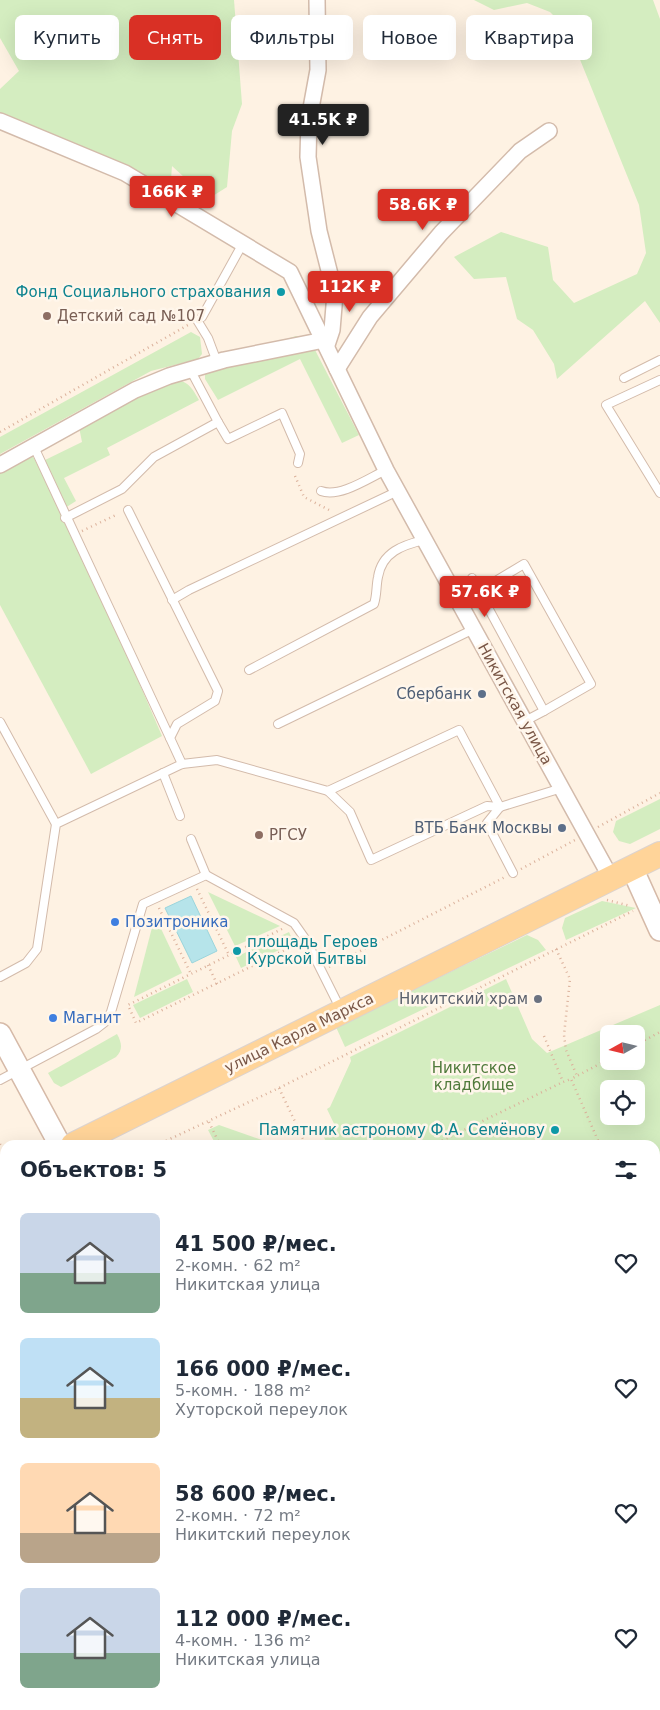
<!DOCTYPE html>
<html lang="ru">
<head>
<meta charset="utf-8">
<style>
	:root { --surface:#fff; --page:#f6f6f7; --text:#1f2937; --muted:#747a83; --accent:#d93025 }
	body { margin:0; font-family:"DejaVu Sans",sans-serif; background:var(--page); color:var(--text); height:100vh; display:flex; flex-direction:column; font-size:19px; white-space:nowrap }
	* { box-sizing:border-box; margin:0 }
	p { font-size:16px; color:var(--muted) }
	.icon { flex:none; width:28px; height:28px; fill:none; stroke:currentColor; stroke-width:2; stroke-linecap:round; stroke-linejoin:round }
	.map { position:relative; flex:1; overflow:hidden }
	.side { position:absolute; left:0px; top:1140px; width:660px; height:570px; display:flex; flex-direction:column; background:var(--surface); border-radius:15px 15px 0 0; box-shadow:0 5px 20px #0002 }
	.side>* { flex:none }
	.guide { position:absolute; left:15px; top:15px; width:630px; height:45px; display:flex; gap:10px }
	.needle { width:32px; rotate:262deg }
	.fabs { position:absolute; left:600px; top:1025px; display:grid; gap:10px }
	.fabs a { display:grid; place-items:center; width:45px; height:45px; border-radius:8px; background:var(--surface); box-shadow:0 5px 20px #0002; font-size:25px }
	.price { position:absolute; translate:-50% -42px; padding:0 11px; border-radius:5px; background:var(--accent); color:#fff; font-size:16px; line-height:32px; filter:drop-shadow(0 1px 2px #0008) }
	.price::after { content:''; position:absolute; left:50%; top:30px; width:15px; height:11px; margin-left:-8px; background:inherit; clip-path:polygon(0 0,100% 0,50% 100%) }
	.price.on { background:#222; color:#fff }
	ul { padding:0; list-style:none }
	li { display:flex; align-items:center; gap:15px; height:125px; padding:0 20px }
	li span { display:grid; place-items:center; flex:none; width:140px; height:100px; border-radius:8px; color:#555 }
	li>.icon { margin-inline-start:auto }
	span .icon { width:60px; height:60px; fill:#fffc; stroke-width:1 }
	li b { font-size:21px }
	h2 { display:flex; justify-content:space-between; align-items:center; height:60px; padding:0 20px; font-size:21px }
	.chip { padding:0 18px; border-radius:8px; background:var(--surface); box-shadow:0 5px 20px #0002; font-size:18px; line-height:45px }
	.chip.on { background:var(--accent); color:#fff }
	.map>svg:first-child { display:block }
	.green { fill:#d4edc0; fill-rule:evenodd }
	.water { fill:#b6e4ea; stroke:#9bd5dc }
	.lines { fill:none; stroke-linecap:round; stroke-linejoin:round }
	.lane-casing { stroke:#d3bbab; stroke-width:10 }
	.street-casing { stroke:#d3bbab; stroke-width:18 }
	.secondary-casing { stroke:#d6baa8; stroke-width:24 }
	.primary-casing { stroke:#dcd3cf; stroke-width:26 }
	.path { stroke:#dbb19b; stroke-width:2.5; stroke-dasharray:1 4; stroke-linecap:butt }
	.lane { stroke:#fff; stroke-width:8 }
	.street { stroke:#fff; stroke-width:15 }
	.secondary { stroke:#fff; stroke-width:21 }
	.primary { stroke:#ffd499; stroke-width:24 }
	.culture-dot { fill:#0f9aa8; stroke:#fff6eb; stroke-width:2 }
	.education-dot { fill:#8d6e63; stroke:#fff6eb; stroke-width:2 }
	.service-dot { fill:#5c6f8a; stroke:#fff6eb; stroke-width:2 }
	.shop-dot { fill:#3f7fe0; stroke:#fff6eb; stroke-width:2 }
	.worship-dot { fill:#6b7280; stroke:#fff6eb; stroke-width:2 }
	.labels { text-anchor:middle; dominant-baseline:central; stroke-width:5; stroke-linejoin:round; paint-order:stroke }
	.culture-label { font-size:15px; fill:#0d838f; stroke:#fff6eb; text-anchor:end }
	.education-label { font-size:15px; fill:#785e54; stroke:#fff6eb; text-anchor:start }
	.service-label { font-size:15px; fill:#4e5e75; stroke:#fff6eb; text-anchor:end }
	.street-label { font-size:15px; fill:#795646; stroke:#fff6eb }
	.shop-label { font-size:15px; fill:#366cbe; stroke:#fff6eb; text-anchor:start }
	.worship-label { font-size:15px; fill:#5b616d; stroke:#fff6eb; text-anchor:end }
	.park-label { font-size:15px; fill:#507a3b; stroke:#fff6eb }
</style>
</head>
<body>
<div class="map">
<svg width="660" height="1710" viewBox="0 0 660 1710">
	<rect width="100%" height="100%" fill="#fef2e3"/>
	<!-- green -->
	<g class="green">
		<path d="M0,0H234L242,104L232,131L227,187L208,199L172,166L170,193L0,114V89L19,71L0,38Z"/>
		<path d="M474,0H653L660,19V323L645,301L557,379L554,364L533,330L517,319L506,277L474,279L454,257L501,232L548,247L553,280L574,303L637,274L646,253L639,205L568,30L550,12L527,3L494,10Z"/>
		<path d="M191,332L200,337L202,354L198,359L151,371L0,454V437Z"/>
		<path d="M296,336L306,338L314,348L359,435L342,443L300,359L218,400L205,379V371L268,345Z"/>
		<path d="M173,380C188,380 192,388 199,400L107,448L110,455L64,478L76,501L65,508L43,461L82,442L79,427Z"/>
		<path d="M30,455L34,458L103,599L162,736L91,774L0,605V468Z"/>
		<path d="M660,799V829L630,844L619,841L613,832L616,821Z"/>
		<path d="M208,892L280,926L235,946Z"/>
		<path d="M602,901L636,908L566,940L562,928L565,918Z"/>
		<path d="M155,916L182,973L134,997Z"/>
		<path d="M289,932L294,943L241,968L236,957Z"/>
		<path d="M527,935L538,940L546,950L345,1047L336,1027Z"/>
		<path d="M187,979L193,992L140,1018L133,1005Z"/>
		<path d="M506,979L532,1039L547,1053L660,1005V1638L655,1642V1145H327L324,1137L337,1130L327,1109L330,1107L351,1061L350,1057ZM609,1034H636V1061H609ZM609,1089H636V1116H609Z"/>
		<path d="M117,1034C122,1043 123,1050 116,1057L65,1085L61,1087L54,1083L48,1073Z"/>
		<path d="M219,1125L262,1140L264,1145H216L208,1130Z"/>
		<path d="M257,1705H573L567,1710H249Z"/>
	</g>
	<!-- water -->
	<path class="water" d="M191,896L217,951L192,963L165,908Z"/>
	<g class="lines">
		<!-- lane casing -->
		<g class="lane-casing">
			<g id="lane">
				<path d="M202,317L242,245"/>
				<path d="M197,320L208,338L217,362"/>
				<path d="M624,378L660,360"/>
				<path d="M660,380L606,405L660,493"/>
				<path d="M218,422L228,439L282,413L300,454L298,463"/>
				<path d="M31,450L35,449L170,738"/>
				<path d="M321,491C340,498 369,478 386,470"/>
				<path d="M128,510L218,691L215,701L177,724L170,738L182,764"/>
				<path d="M65,518L122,489L154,457L218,422L191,371"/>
				<path d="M472,578L544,711L525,721"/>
				<path d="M479,591L524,564L591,684L544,711"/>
				<path d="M172,600L189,590L398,491"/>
				<path d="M249,670L374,604C377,595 376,586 378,577C382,552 403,545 424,540"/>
				<path d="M0,722L56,824"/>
				<path d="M278,724L474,629"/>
				<path d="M163,773L180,816"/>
				<path d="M328,791L350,812L371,860L487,806L500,807"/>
				<path d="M500,807L487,823L513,873"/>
				<path d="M191,839L206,875"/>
				<path d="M0,977L26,963L37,949L56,824L182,764L217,760L328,791L459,730L500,807L562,788"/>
				<path d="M0,1080L96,1029L105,1022L111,1012L143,904L206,875L294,923L306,940L341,1010"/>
				<path d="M0,1280L5,1278"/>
				<path d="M0,1291L5,1300"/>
				<path d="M0,1409L5,1406"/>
				<path d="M0,1568L5,1576"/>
				<path d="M655,1649L660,1645"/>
				<path d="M87,1705L88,1710"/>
				<path d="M581,1710L587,1705"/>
			</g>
		</g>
		<!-- street casing -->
		<g class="street-casing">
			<g id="street">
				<path d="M317,0L318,70L309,119L308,157L319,231L335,294L332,330L327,345"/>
				<path d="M0,121L125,173L290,272L386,470L611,878"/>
				<path d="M337,369L370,317L441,233L520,151L549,131"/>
				<path d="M0,465L135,390L169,376L224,360L324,340"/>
				<path d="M0,1657L5,1655"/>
			</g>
		</g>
		<!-- secondary casing -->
		<g class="secondary-casing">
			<g id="secondary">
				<path d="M632,868L660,930"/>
				<path d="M0,1034L60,1145"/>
				<path d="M0,1428L5,1437"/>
				<path d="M173,1705L176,1710"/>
			</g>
		</g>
		<!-- primary casing -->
		<g class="primary-casing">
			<g id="primary">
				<path d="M73,1145L660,854"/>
				<path d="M0,1181L5,1178"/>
			</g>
		</g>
		<!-- path -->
		<g class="path">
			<path d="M0,432L188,325"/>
			<path d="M295,476L304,497L331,511"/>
			<path d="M82,531L118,514"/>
			<path d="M598,827L660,793"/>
			<path d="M521,869L575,840"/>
			<path d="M197,889L229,955"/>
			<path d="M607,900L630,906"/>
			<path d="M159,908L191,974"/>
			<path d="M282,929L128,1005L136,1023L297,944"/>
			<path d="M556,949L570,979L564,1035L566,1050L577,1076"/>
			<path d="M208,965L217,984"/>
			<path d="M329,967L505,877"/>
			<path d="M544,1036L563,1082L571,1079"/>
			<path d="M636,1045L660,1032"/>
			<path d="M279,1088L306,1145"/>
			<path d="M209,1122L220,1145"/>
			<path d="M0,1144L5,1153"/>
			<path d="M157,1145L279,1088L633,911"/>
			<path d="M433,1145L563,1082"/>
			<path d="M600,1145L571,1079L609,1059"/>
			<path d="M655,1170L660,1168"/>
			<path d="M0,1217L5,1214"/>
			<path d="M655,1271L660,1283"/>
			<path d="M655,1336L660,1334"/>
			<path d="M655,1454L660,1451"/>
			<path d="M655,1518L660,1516"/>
			<path d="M655,1569L660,1576L655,1579"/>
			<path d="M236,1710L243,1705"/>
		</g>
		<!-- lane -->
		<use href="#lane" class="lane"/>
		<!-- street -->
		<use href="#street" class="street"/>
		<!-- secondary -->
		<use href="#secondary" class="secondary"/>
		<!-- primary -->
		<use href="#primary" class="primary"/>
	</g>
	<!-- markers -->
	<g class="culture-dot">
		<circle cx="281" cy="292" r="5"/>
		<circle cx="237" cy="951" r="5"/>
		<circle cx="555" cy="1130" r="5"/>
	</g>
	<g class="education-dot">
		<circle cx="47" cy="316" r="5"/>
		<circle cx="259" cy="835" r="5"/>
	</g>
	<g class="service-dot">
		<circle cx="482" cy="694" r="5"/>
		<circle cx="562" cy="828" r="5"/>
	</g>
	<g class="shop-dot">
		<circle cx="115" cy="922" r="5"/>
		<circle cx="53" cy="1018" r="5"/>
	</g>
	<circle class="worship-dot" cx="538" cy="999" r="5"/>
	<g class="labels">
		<!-- culture labels -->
		<g class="culture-label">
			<text x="271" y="292">Фонд Социального страхования</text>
			<text x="247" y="942" text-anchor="start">площадь Героев<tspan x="247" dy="17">Курской Битвы</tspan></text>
			<text x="545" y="1130">Памятник астроному Ф.А. Семёнову</text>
		</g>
		<!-- education labels -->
		<g class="education-label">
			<text x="57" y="316">Детский сад №107</text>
			<text x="269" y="835">РГСУ</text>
		</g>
		<!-- service labels -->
		<g class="service-label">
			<text x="472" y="694">Сбербанк</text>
			<text x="552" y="828">ВТБ Банк Москвы</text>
		</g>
		<!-- street labels -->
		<g class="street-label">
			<text transform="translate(515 704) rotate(61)">Никитская улица</text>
			<text transform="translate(299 1033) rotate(-26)">улица Карла Маркса</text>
		</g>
		<!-- shop labels -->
		<g class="shop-label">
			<text x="125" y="922">Позитроника</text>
			<text x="63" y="1018">Магнит</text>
		</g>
		<!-- worship labels -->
		<g class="worship-label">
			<text x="528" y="999">Никитский храм</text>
		</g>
		<!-- park labels -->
		<g class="park-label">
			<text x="474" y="1068">Никитское<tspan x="474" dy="17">кладбище</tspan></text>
		</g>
	</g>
</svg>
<div class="fabs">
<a><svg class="needle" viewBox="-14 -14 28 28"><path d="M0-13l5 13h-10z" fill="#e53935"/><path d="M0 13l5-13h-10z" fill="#747a83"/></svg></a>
<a><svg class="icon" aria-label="locate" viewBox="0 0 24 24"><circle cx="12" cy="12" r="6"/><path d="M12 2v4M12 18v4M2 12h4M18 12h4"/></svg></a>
</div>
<b class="price on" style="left:323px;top:146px">41.5K ₽</b>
<b class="price" style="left:172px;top:218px">166K ₽</b>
<b class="price" style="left:423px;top:231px">58.6K ₽</b>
<b class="price" style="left:350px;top:313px">112K ₽</b>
<b class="price" style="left:485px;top:618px">57.6K ₽</b>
<div class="guide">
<a class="chip">Купить</a>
<a class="chip on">Снять</a>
<a class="chip">Фильтры</a>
<a class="chip">Новое</a>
<a class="chip">Квартира</a>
</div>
<section class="side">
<h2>Объектов: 5<svg class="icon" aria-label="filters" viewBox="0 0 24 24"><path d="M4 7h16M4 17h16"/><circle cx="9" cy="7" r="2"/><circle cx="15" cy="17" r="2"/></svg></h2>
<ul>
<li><span style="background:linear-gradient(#c9d6e8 60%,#7fa58c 0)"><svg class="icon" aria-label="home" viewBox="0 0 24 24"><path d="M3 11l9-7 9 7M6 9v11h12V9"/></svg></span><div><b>41 500 ₽/мес.</b><p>2-комн. · 62 m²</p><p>Никитская улица</p></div><svg class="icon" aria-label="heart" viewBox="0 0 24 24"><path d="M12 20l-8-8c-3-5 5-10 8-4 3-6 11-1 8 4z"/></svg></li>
<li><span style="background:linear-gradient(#bfe0f5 60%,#c2b280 0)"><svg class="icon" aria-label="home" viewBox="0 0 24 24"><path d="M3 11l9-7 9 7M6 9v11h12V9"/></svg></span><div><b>166 000 ₽/мес.</b><p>5-комн. · 188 m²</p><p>Хуторской переулок</p></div><svg class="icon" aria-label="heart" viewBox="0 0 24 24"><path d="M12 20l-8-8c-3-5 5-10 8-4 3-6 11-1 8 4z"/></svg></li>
<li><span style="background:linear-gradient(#ffd9b3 70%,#b9a48a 0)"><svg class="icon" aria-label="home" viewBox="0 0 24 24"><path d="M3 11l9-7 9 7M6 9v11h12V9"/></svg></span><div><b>58 600 ₽/мес.</b><p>2-комн. · 72 m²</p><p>Никитский переулок</p></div><svg class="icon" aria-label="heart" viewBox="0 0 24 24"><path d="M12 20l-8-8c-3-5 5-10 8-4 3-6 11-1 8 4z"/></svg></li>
<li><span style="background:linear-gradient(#c9d6e8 65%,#7fa58c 0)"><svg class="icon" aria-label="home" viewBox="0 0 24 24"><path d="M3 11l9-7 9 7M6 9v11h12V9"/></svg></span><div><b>112 000 ₽/мес.</b><p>4-комн. · 136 m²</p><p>Никитская улица</p></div><svg class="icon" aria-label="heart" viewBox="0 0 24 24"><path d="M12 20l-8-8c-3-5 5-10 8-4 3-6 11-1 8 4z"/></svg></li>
</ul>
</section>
</div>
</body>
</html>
